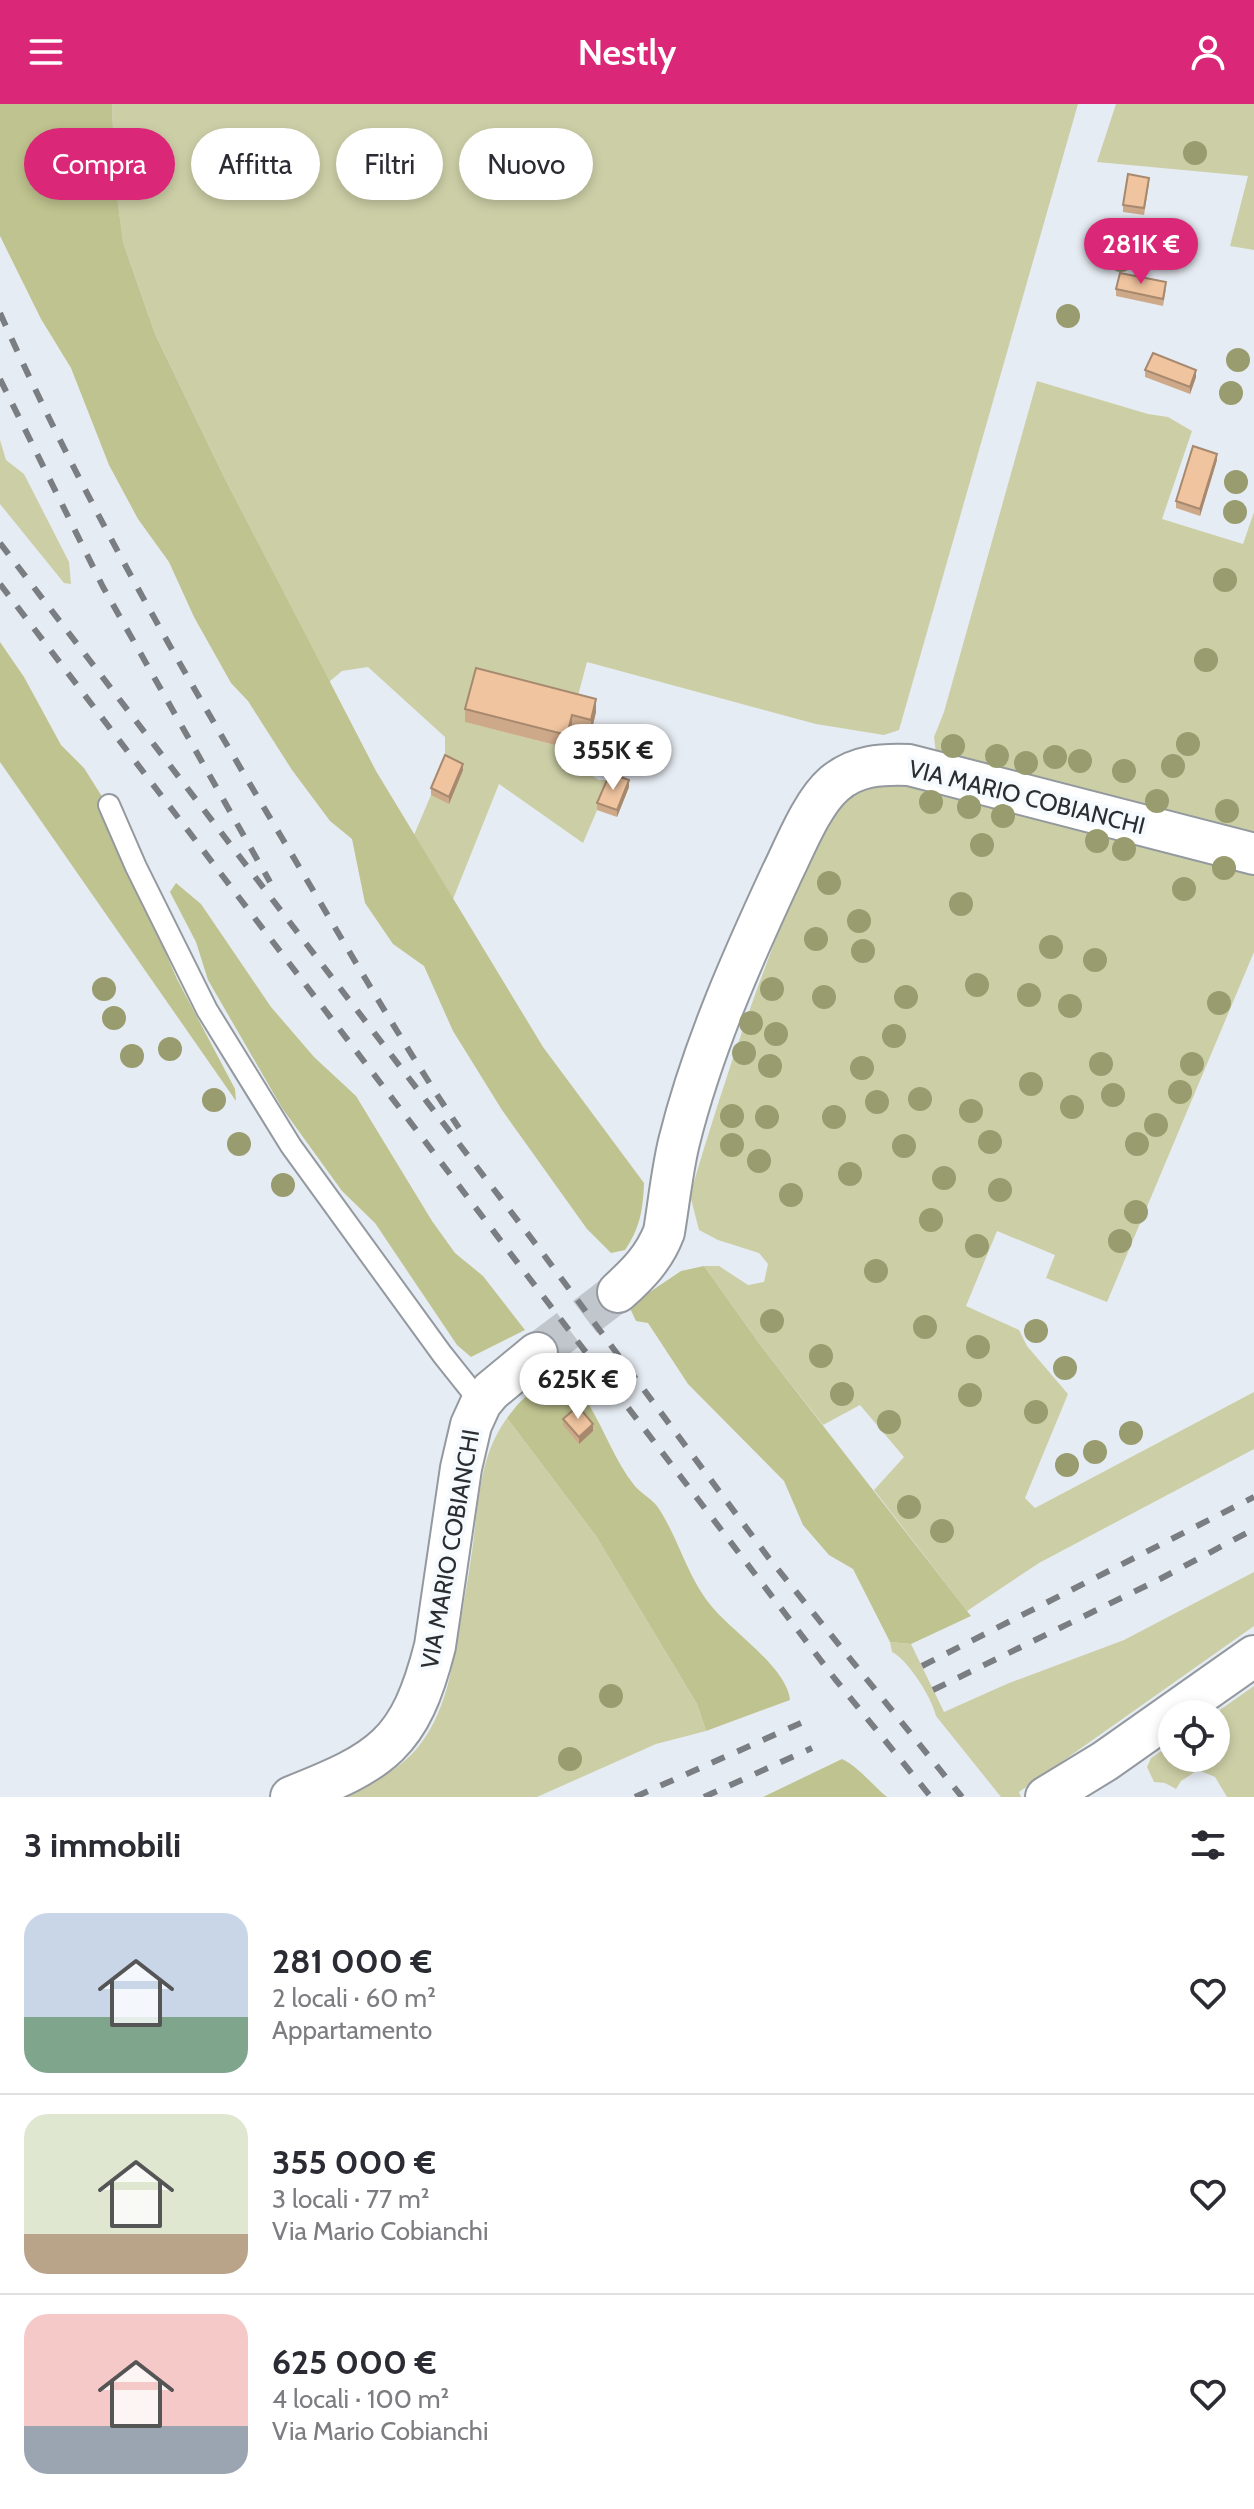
<!DOCTYPE html>
<html lang="it">
<head>
<meta charset="utf-8">
<style>
	:root { --surface:#fff; --page:#f7f7f7; --text:#2b2b33; --muted:#7c7c81; --line:#e1e1e2; --accent:#db2777 }
	body { margin:0; font-family:Cabin,sans-serif; background:var(--page); color:var(--text); height:100vh; display:flex; flex-direction:column; font-size:30px; white-space:nowrap }
	* { box-sizing:border-box; margin:0 }
	p { font-size:26px; color:var(--muted) }
	.icon { flex:none; width:44px; height:44px; fill:none; stroke:currentColor; stroke-width:2; stroke-linecap:round; stroke-linejoin:round }
	.map { position:relative; height:1693px; overflow:hidden }
	.side { display:flex; flex-direction:column; background:var(--surface); flex:1 }
	.side>* { flex:none }
	.guide { position:absolute; left:24px; top:24px; width:800px; height:72px; display:flex; gap:16px }
	.fabs { position:absolute; left:1158px; top:1596px; display:grid; gap:16px }
	.fabs a { display:grid; place-items:center; width:72px; height:72px; border-radius:50%; background:var(--surface); box-shadow:0 4px 12px #0003; font-size:40px }
	.price { position:absolute; translate:-50% -68px; padding:0 18px; border-radius:28px; background:#fff; color:#222; font-size:26px; line-height:52px; filter:drop-shadow(0 2px 4px #0008) }
	.price::after { content:''; position:absolute; left:50%; top:48px; width:24px; height:18px; margin-left:-12px; background:inherit; clip-path:polygon(0 0,100% 0,50% 100%) }
	.price.selected { background:var(--accent); color:#fff }
	ul { padding:0; list-style:none }
	li { display:flex; align-items:center; gap:24px; height:200px; padding:0 24px }
	li+li { border-top:2px solid var(--line) }
	li span { display:grid; place-items:center; flex:none; width:224px; height:160px; border-radius:24px; color:#555 }
	li>.icon { margin-inline-start:auto }
	span .icon { width:96px; height:96px; fill:#fffc; stroke-width:1 }
	li b { font-size:34px }
	h2 { display:flex; justify-content:space-between; align-items:center; height:96px; padding:0 24px; font-size:34px }
	.pill { padding:0 28px; border-radius:36px; background:var(--surface); box-shadow:0 4px 12px #0003; font-size:28px; line-height:72px }
	.pill.selected { background:var(--accent); color:#fff }
	header { display:flex; justify-content:space-between; align-items:center; height:104px; padding:0 24px; background:var(--accent); color:#fff; font-size:36px; font-weight:600 }
	.map>svg:first-child { display:block }
	.green { fill:#cccfa6 }
	.forest { fill:#bfc38f }
	.lines { fill:none; stroke-linecap:round; stroke-linejoin:round }
	.street-tunnel { stroke:#c1c6cc; stroke-width:40; stroke-dasharray:40 20; stroke-linecap:butt }
	.lane-casing { stroke:#93999f; stroke-width:24 }
	.street-casing { stroke:#93999f; stroke-width:44 }
	.lane { stroke:#fff; stroke-width:20 }
	.street { stroke:#fff; stroke-width:40 }
	.rail { stroke:#7a7e82; stroke-width:6; stroke-dasharray:14 14; stroke-linecap:butt }
	.tree { fill:#989c6e }
	.wall { fill:#cea989 }
	.shaded-wall { fill:#a7896f }
	.building { fill:#efc49f; stroke:#a7896f; stroke-width:2 }
	.labels { text-anchor:middle; dominant-baseline:central; stroke-width:8; stroke-linejoin:round; paint-order:stroke }
	.street-label { font-size:24px; fill:#2b2d30; stroke:#f5faff }
</style>
</head>
<body>
<header><svg class="icon" aria-label="menu" viewBox="0 0 24 24"><path d="M4 6h16M4 12h16M4 18h16"/></svg>Nestly<svg class="icon" aria-label="person" viewBox="0 0 24 24"><circle cx="12" cy="8" r="4"/><path d="M4 21q1-7 8-7t8 7"/></svg></header>
<div class="map">
<svg width="1254" height="1693" viewBox="0 0 1254 1693">
	<rect width="100%" height="100%" fill="#e6ecf3"/>
	<!-- green -->
	<g class="green">
		<path d="M112,0H1078L899,626L884,631L816,620L587,558L575,603L466,618L567,644L590,653L591,671L599,676H610L583,739L499,680L453,795L414,731L445,658V633L368,563L342,567L329,578L224,373L155,230L123,138L115,78Z"/>
		<path d="M1116,0H1254V146L1230,142L1248,72L1097,58Z"/>
		<path d="M1037,277L1148,310L1168,313L1192,327L1162,415L1243,440L1254,408V731L936,649L934,633L944,608Z"/>
		<path d="M0,336L6,356L24,370L69,458L71,480L64,479L0,400Z"/>
		<path d="M909,680L1254,764V848L1107,1198L1046,1174L1055,1151L997,1127L966,1202L1019,1226L1027,1242L1068,1290L1025,1394L1035,1404L1254,1288V1345L1039,1459L967,1507L874,1386L904,1353L860,1301L823,1321L761,1242L704,1162H719L748,1181L764,1178L768,1160L759,1149L718,1136L699,1126L690,1091C718,996 749,902 786,809C798,778 817,725 841,702C860,684 883,680 909,680Z"/>
		<path d="M507,1314L596,1432L697,1600L706,1627L656,1640L537,1693H346C370,1680 393,1669 412,1650C448,1612 453,1557 462,1508C467,1480 472,1452 475,1423C480,1383 483,1347 507,1314Z"/>
		<path d="M1254,1468V1522L1019,1688L1021,1693H1001L936,1612C932,1594 908,1556 892,1548L890,1538L911,1540L944,1608L1009,1579L1124,1536Z"/>
		<path d="M1254,1582V1693H1227L1215,1673L1198,1666L1181,1677L1176,1685L1165,1679L1154,1678L1147,1663L1151,1654L1172,1640V1654H1216L1214,1610Z"/>
	</g>
	<!-- forest -->
	<g class="forest">
		<path d="M0,0H112L115,77L123,138L155,230L224,373L376,667L543,943L644,1079C643,1106 640,1124 625,1146L611,1149L587,1125L502,1006L453,927L424,862L393,840L365,799L352,735L330,717L292,666L248,597L231,579L194,513L169,458L138,415L109,361L71,264L41,215L0,132Z"/>
		<path d="M0,538L24,573L61,641L84,664L101,691L118,740L177,875L235,985L236,997L0,658Z"/>
		<path d="M176,779L201,800L271,903L314,953L356,992L432,1117L455,1149L483,1172L525,1226L471,1253L457,1241L375,1119L342,1087L282,1004L208,876L196,838L170,788Z"/>
		<path d="M704,1162L761,1242L971,1512L911,1540L890,1538L853,1465L829,1451L803,1421L784,1377L688,1280L648,1219L636,1217L629,1202L681,1167Z"/>
		<path d="M555,1266C566,1277 581,1288 589,1301C605,1327 615,1357 634,1381C640,1389 651,1394 657,1402C679,1434 687,1474 713,1504C733,1528 787,1564 790,1596L706,1627L697,1600L596,1432L507,1314L518,1300Z"/>
		<path d="M842,1655C860,1664 871,1680 887,1693H763Z"/>
	</g>
	<g class="lines">
		<!-- street-tunnel -->
		<path class="street-tunnel" d="M537,1249L618,1188"/>
		<!-- lane casing -->
		<g class="lane-casing">
			<path id="lane" d="M109,701L136,763L207,906L291,1042L442,1250L481,1299"/>
		</g>
		<!-- street casing -->
		<g class="street-casing">
			<g id="street">
				<path d="M618,1188C638,1170 654,1154 664,1128C669,1098 672,1067 679,1038C702,945 742,855 782,769C795,743 812,699 834,680C856,661 882,660 909,661L1254,750"/>
				<path d="M291,1693C382,1657 410,1641 435,1542L461,1364L471,1321L481,1299L491,1287L537,1249"/>
				<path d="M1046,1693L1105,1657L1254,1552"/>
			</g>
		</g>
		<!-- lane -->
		<use href="#lane" class="lane"/>
		<!-- street -->
		<use href="#street" class="street"/>
		<!-- rail -->
		<g class="rail">
			<path d="M0,209C81,391 180,563 282,734C340,831 396,930 459,1024"/>
			<path d="M0,275L103,483L270,778"/>
			<path d="M0,439L541,1147L768,1453L962,1693"/>
			<path d="M0,480L835,1575L931,1693"/>
			<path d="M922,1562L1254,1393"/>
			<path d="M933,1586L1160,1475L1254,1425"/>
			<path d="M635,1693L801,1619"/>
			<path d="M704,1693L812,1644"/>
		</g>
	</g>
	<!-- trees -->
	<g class="tree">
		<circle cx="1195" cy="49" r="12"/>
		<circle cx="1121" cy="156" r="12"/>
		<circle cx="1068" cy="212" r="12"/>
		<circle cx="1238" cy="256" r="12"/>
		<circle cx="1231" cy="289" r="12"/>
		<circle cx="1236" cy="378" r="12"/>
		<circle cx="1235" cy="408" r="12"/>
		<circle cx="1225" cy="476" r="12"/>
		<circle cx="1206" cy="556" r="12"/>
		<circle cx="1188" cy="640" r="12"/>
		<circle cx="953" cy="642" r="12"/>
		<circle cx="997" cy="652" r="12"/>
		<circle cx="1055" cy="653" r="12"/>
		<circle cx="1080" cy="657" r="12"/>
		<circle cx="1026" cy="659" r="12"/>
		<circle cx="1173" cy="662" r="12"/>
		<circle cx="1124" cy="667" r="12"/>
		<circle cx="1157" cy="697" r="12"/>
		<circle cx="931" cy="698" r="12"/>
		<circle cx="969" cy="703" r="12"/>
		<circle cx="1227" cy="707" r="12"/>
		<circle cx="1003" cy="712" r="12"/>
		<circle cx="1097" cy="737" r="12"/>
		<circle cx="982" cy="741" r="12"/>
		<circle cx="1124" cy="745" r="12"/>
		<circle cx="1224" cy="764" r="12"/>
		<circle cx="829" cy="779" r="12"/>
		<circle cx="1184" cy="785" r="12"/>
		<circle cx="961" cy="800" r="12"/>
		<circle cx="859" cy="817" r="12"/>
		<circle cx="816" cy="835" r="12"/>
		<circle cx="1051" cy="843" r="12"/>
		<circle cx="863" cy="847" r="12"/>
		<circle cx="1095" cy="856" r="12"/>
		<circle cx="977" cy="881" r="12"/>
		<circle cx="104" cy="885" r="12"/>
		<circle cx="772" cy="885" r="12"/>
		<circle cx="1029" cy="891" r="12"/>
		<circle cx="824" cy="893" r="12"/>
		<circle cx="906" cy="893" r="12"/>
		<circle cx="1219" cy="899" r="12"/>
		<circle cx="1070" cy="902" r="12"/>
		<circle cx="114" cy="914" r="12"/>
		<circle cx="751" cy="919" r="12"/>
		<circle cx="776" cy="930" r="12"/>
		<circle cx="894" cy="932" r="12"/>
		<circle cx="170" cy="945" r="12"/>
		<circle cx="744" cy="949" r="12"/>
		<circle cx="132" cy="952" r="12"/>
		<circle cx="1101" cy="960" r="12"/>
		<circle cx="1192" cy="960" r="12"/>
		<circle cx="770" cy="962" r="12"/>
		<circle cx="862" cy="964" r="12"/>
		<circle cx="1031" cy="980" r="12"/>
		<circle cx="1180" cy="988" r="12"/>
		<circle cx="1113" cy="991" r="12"/>
		<circle cx="920" cy="995" r="12"/>
		<circle cx="214" cy="996" r="12"/>
		<circle cx="877" cy="998" r="12"/>
		<circle cx="1072" cy="1003" r="12"/>
		<circle cx="971" cy="1007" r="12"/>
		<circle cx="732" cy="1012" r="12"/>
		<circle cx="767" cy="1013" r="12"/>
		<circle cx="834" cy="1013" r="12"/>
		<circle cx="1156" cy="1021" r="12"/>
		<circle cx="990" cy="1038" r="12"/>
		<circle cx="239" cy="1040" r="12"/>
		<circle cx="1137" cy="1040" r="12"/>
		<circle cx="732" cy="1041" r="12"/>
		<circle cx="904" cy="1042" r="12"/>
		<circle cx="759" cy="1057" r="12"/>
		<circle cx="850" cy="1070" r="12"/>
		<circle cx="944" cy="1074" r="12"/>
		<circle cx="283" cy="1081" r="12"/>
		<circle cx="1000" cy="1086" r="12"/>
		<circle cx="791" cy="1091" r="12"/>
		<circle cx="1136" cy="1108" r="12"/>
		<circle cx="931" cy="1116" r="12"/>
		<circle cx="1120" cy="1137" r="12"/>
		<circle cx="977" cy="1142" r="12"/>
		<circle cx="876" cy="1167" r="12"/>
		<circle cx="772" cy="1217" r="12"/>
		<circle cx="925" cy="1223" r="12"/>
		<circle cx="1036" cy="1227" r="12"/>
		<circle cx="978" cy="1243" r="12"/>
		<circle cx="821" cy="1252" r="12"/>
		<circle cx="1065" cy="1264" r="12"/>
		<circle cx="842" cy="1290" r="12"/>
		<circle cx="970" cy="1291" r="12"/>
		<circle cx="1036" cy="1308" r="12"/>
		<circle cx="889" cy="1318" r="12"/>
		<circle cx="1131" cy="1329" r="12"/>
		<circle cx="1095" cy="1348" r="12"/>
		<circle cx="1067" cy="1361" r="12"/>
		<circle cx="909" cy="1403" r="12"/>
		<circle cx="942" cy="1427" r="12"/>
		<circle cx="611" cy="1592" r="12"/>
		<circle cx="570" cy="1655" r="12"/>
	</g>
	<!-- wall -->
	<g class="wall">
		<path d="M1149,80L1144,111L1123,108V101Z"/>
		<path d="M1116,185H1166L1163,202L1116,192Z"/>
		<path d="M1145,266L1196,273L1190,290L1145,273Z"/>
		<path d="M1217,356L1200,412L1176,404V397Z"/>
		<path d="M465,605L596,608L591,629L572,624L567,644L465,618Z"/>
		<path d="M463,666L449,700L431,691V684Z"/>
		<path d="M629,683L617,713L597,706V699Z"/>
		<path d="M563,1315L593,1327L579,1340L563,1321Z"/>
	</g>
	<!-- shaded-wall -->
	<g class="shaded-wall">
		<path d="M1196,266V273L1190,290V283Z"/>
		<path d="M1217,350V356L1200,412V405Z"/>
		<path d="M596,595V608L591,629V616Z"/>
		<path d="M572,611V624L567,644V631Z"/>
		<path d="M463,660V666L449,700V693Z"/>
		<path d="M629,676V683L617,713V706Z"/>
		<path d="M593,1320V1327L579,1340V1333Z"/>
	</g>
	<!-- building -->
	<g class="building">
		<path d="M1128,70L1149,74L1144,104L1123,101Z"/>
		<path d="M1120,169L1166,178L1163,195L1116,185Z"/>
		<path d="M1153,249L1196,266L1190,283L1145,266Z"/>
		<path d="M1193,342L1217,350L1200,405L1176,397Z"/>
		<path d="M476,564L596,595L591,616L572,611L567,631L465,605Z"/>
		<path d="M445,651L463,660L449,693L431,684Z"/>
		<path d="M610,669L629,676L617,706L597,699Z"/>
		<path d="M578,1302L593,1320L579,1333L563,1315Z"/>
	</g>
	<g class="labels">
		<!-- street labels -->
		<g class="street-label">
			<text transform="translate(1027 693) rotate(14)">VIA MARIO COBIANCHI</text>
			<text transform="translate(450 1445) rotate(-80)">VIA MARIO COBIANCHI</text>
		</g>
	</g>
</svg>
<div class="fabs">
<a><svg class="icon" aria-label="locate" viewBox="0 0 24 24"><circle cx="12" cy="12" r="6"/><path d="M12 2v4M12 18v4M2 12h4M18 12h4"/></svg></a>
</div>
<b class="price selected" style="left:1141px;top:182px">281K €</b>
<b class="price" style="left:613px;top:688px">355K €</b>
<b class="price" style="left:578px;top:1317px">625K €</b>
<div class="guide">
<a class="pill selected">Compra</a>
<a class="pill">Affitta</a>
<a class="pill">Filtri</a>
<a class="pill">Nuovo</a>
</div>
</div>
<section class="side">
<h2>3 immobili<svg class="icon" aria-label="filters" viewBox="0 0 24 24"><path d="M4 7h16M4 17h16"/><circle cx="9" cy="7" r="2"/><circle cx="15" cy="17" r="2"/></svg></h2>
<ul>
<li><span style="background:linear-gradient(#c9d6e8 65%,#7fa58c 0)"><svg class="icon" aria-label="home" viewBox="0 0 24 24"><path d="M3 11l9-7 9 7M6 9v11h12V9"/></svg></span><div><b>281 000 €</b><p>2 locali · 60 m²</p><p>Appartamento</p></div><svg class="icon" aria-label="heart" viewBox="0 0 24 24"><path d="M12 20l-8-8c-3-5 5-10 8-4 3-6 11-1 8 4z"/></svg></li>
<li><span style="background:linear-gradient(#dfe7d0 75%,#b9a48a 0)"><svg class="icon" aria-label="home" viewBox="0 0 24 24"><path d="M3 11l9-7 9 7M6 9v11h12V9"/></svg></span><div><b>355 000 €</b><p>3 locali · 77 m²</p><p>Via Mario Cobianchi</p></div><svg class="icon" aria-label="heart" viewBox="0 0 24 24"><path d="M12 20l-8-8c-3-5 5-10 8-4 3-6 11-1 8 4z"/></svg></li>
<li><span style="background:linear-gradient(#f6c9c9 70%,#9aa5b1 0)"><svg class="icon" aria-label="home" viewBox="0 0 24 24"><path d="M3 11l9-7 9 7M6 9v11h12V9"/></svg></span><div><b>625 000 €</b><p>4 locali · 100 m²</p><p>Via Mario Cobianchi</p></div><svg class="icon" aria-label="heart" viewBox="0 0 24 24"><path d="M12 20l-8-8c-3-5 5-10 8-4 3-6 11-1 8 4z"/></svg></li>
</ul>
</section>
</body>
</html>
